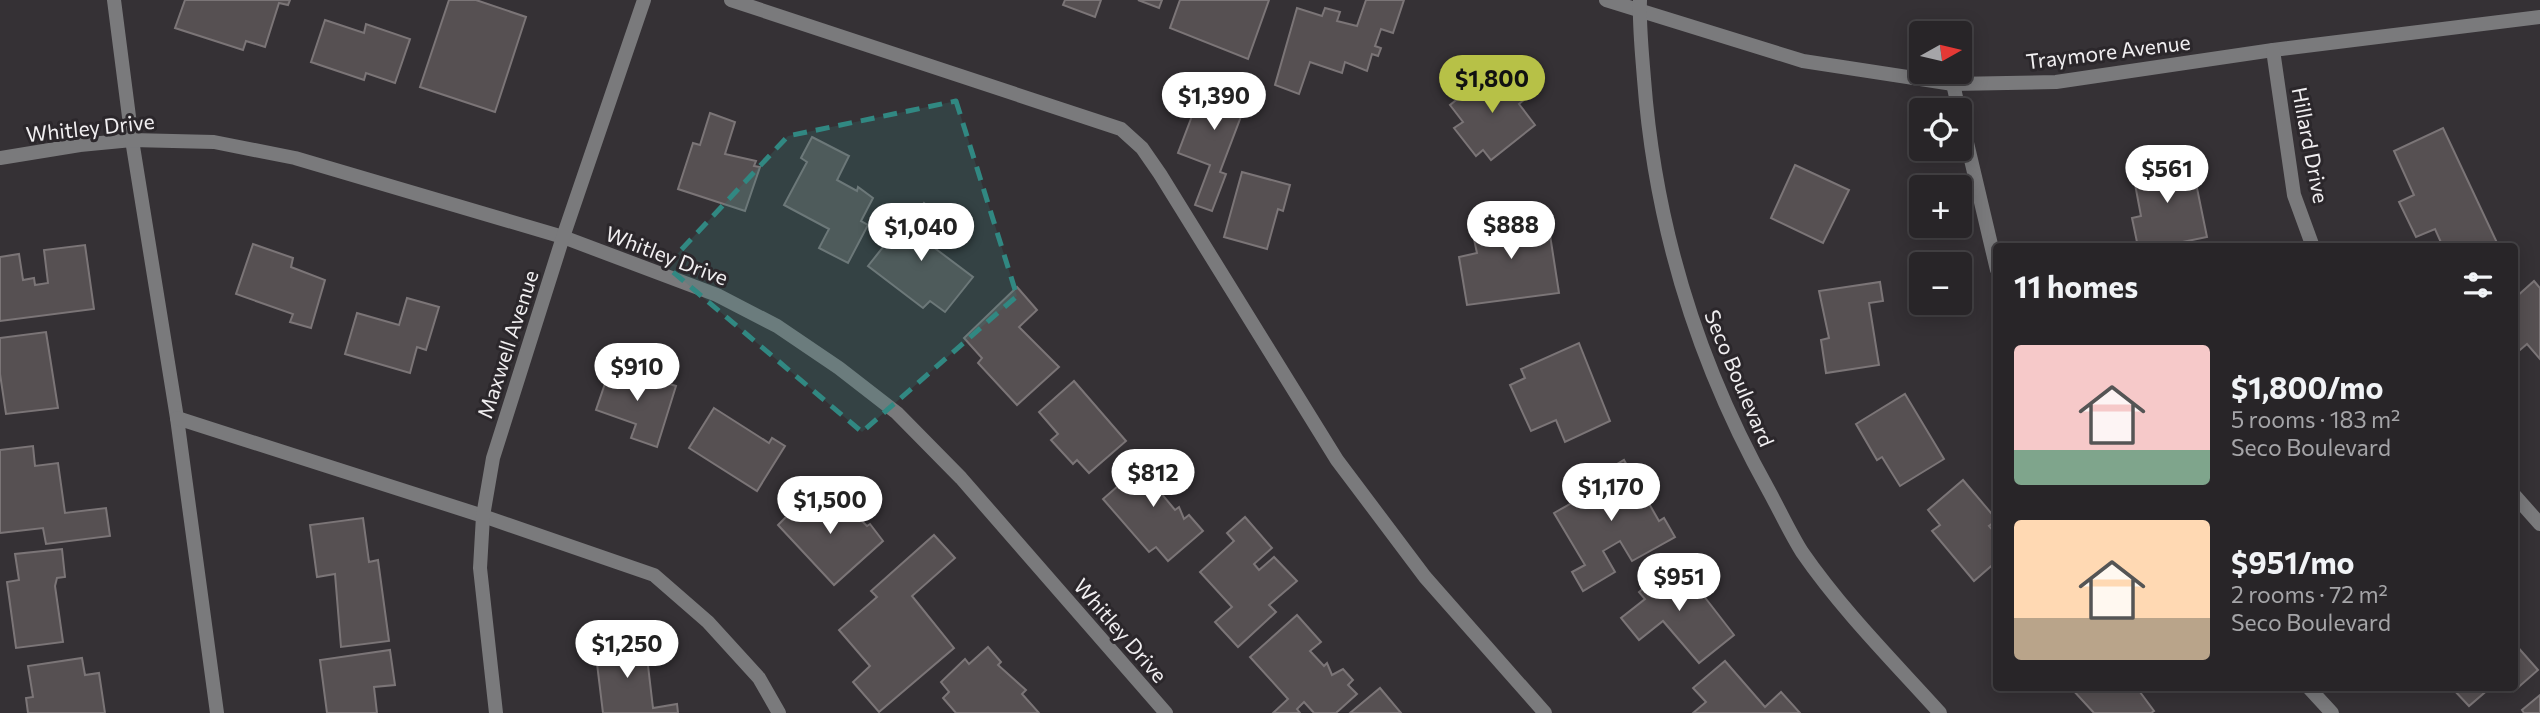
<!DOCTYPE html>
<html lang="en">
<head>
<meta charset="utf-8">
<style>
	:root { --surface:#282528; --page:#302d30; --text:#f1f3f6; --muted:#a5a5a8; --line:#444245; --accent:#b7c147 }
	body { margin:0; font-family:Commissioner,sans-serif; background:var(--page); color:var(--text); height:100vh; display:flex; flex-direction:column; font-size:26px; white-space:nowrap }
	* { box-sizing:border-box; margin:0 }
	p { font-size:23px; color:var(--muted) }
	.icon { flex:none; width:38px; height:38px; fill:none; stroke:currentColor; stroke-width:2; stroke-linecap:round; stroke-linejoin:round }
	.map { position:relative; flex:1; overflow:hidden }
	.sheet { position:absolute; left:1993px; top:243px; width:525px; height:448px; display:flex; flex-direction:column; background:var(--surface); border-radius:7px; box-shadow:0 4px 18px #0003,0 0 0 2px var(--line) }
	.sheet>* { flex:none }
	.needle { width:46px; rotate:82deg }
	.controls { position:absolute; left:1909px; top:21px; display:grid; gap:14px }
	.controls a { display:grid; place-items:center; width:63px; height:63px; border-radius:7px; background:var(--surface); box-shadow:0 4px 18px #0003,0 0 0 2px var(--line); font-size:35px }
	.price { position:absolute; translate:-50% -60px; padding:0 16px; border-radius:24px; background:#fff; color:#222; font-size:23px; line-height:46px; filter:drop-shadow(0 2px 4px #0008) }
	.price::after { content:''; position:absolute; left:50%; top:42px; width:21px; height:16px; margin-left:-10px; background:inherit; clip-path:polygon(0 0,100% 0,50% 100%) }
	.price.current { background:var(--accent); color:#111 }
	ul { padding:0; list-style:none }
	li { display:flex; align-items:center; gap:21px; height:175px; padding:0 21px }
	li span { display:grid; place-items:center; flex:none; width:196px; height:140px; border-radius:7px; color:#555 }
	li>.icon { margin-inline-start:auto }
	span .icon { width:84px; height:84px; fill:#fffc; stroke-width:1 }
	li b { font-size:30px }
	h2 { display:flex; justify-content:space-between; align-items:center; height:84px; padding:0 21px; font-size:30px }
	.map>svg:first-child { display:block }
	.building { fill:#565052; stroke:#7b7577; stroke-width:2 }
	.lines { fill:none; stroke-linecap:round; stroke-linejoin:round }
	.service { stroke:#7a7a7c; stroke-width:14 }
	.minor { stroke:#7a7a7c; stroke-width:14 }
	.marked { fill:#318882; fill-opacity:0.2; stroke:#318882; stroke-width:5; stroke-dasharray:14 9; stroke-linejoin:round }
	.labels { text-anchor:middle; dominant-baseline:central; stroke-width:6; stroke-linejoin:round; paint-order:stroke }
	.street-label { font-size:21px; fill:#f1eff1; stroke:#2b272b }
</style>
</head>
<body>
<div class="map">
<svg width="2540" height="713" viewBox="0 0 2540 713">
	<rect width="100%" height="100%" fill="#353135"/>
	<!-- building -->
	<g class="building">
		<path d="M185,0H290L288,5L279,3L265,47L246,41L243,50L175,28Z"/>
		<path d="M449,0H476L526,17L495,112L420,87Z"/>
		<path d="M1065,0H1101L1095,17L1063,5Z"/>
		<path d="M1138,0H1162L1159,8Z"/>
		<path d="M1180,0H1269L1248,59L1170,28Z"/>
		<path d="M1366,0H1404L1393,33L1381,29L1375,46L1381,48L1378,56L1372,54L1367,71L1345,62L1342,73L1310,62L1299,94L1275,85L1297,8L1322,16L1325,8L1340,12L1337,21L1357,26Z"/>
		<path d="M325,20L364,33L366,24L410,39L395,83L366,73L364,80L311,62Z"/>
		<path d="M1499,66L1525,99L1519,104L1535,125L1491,160L1483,150L1476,156L1454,128L1463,122L1450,105Z"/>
		<path d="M1208,74L1251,90L1220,172L1226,174L1212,211L1195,205L1210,165L1178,153Z"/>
		<path d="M710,113L735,122L725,154L756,161L754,166L760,167L745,211L678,189L693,143L700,145Z"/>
		<path d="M2443,128L2499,247H2443L2435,229L2416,237L2399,202L2414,195L2394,151Z"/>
		<path d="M812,137L849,156L837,180L857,191L858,187L873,198L861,221L868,225L848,263L819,248L829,229L784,205L807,162L801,158Z"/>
		<path d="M2184,157L2190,189L2197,188L2207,237L2158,247H2138L2132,218L2141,216L2132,168Z"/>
		<path d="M1795,165L1849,190L1823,243L1771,218Z"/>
		<path d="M1242,172L1290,185L1283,211L1278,209L1267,249L1224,237Z"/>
		<path d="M924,203L946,221L928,243L973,277L945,312L930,301L923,308L868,266L899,227L903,230Z"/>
		<path d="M1535,208L1537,224L1548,222L1559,293L1467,305L1459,257L1477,253L1474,239L1494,235L1491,217Z"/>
		<path d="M253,244L293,258L291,267L325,280L311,328L290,322L293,314L236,294Z"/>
		<path d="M85,245L94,309L0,321V257L19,254L23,280L34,278L35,285L48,283L44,250Z"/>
		<path d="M2534,281L2540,288V359L2527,344L2520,350L2515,345V298Z"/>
		<path d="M1880,282L1883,301L1869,303L1879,365L1826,373L1821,340L1829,338L1819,291Z"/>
		<path d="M1017,287L1037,310L1019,327L1059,367L1017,405L978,363L982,358L964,338Z"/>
		<path d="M407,298L439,307L426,350L417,347L410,373L345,354L357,313L399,325Z"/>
		<path d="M46,332L58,408L6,414L0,374V338Z"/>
		<path d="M1579,343L1610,421L1565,442L1556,420L1531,431L1510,385L1525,378L1521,369Z"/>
		<path d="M611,366L676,386L657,447L631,438L636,424L596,410Z"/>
		<path d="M1074,381L1126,441L1089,473L1077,460L1073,464L1051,440L1058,434L1039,412Z"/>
		<path d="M1905,394L1944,459L1900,486L1882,457L1877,460L1856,424Z"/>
		<path d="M714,408L769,443L772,438L785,446L757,491L689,448Z"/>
		<path d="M33,446L35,466L58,463L65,513L106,508L110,536L46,544L43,528L0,533V450Z"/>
		<path d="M1158,451L1180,476L1160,492L1175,510L1179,507L1184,519L1189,515L1203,531L1168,561L1156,547L1149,552L1103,499Z"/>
		<path d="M1624,460L1659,521L1664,518L1675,537L1632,561L1620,541L1603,551L1615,572L1583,591L1572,572L1585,565L1554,513L1584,496L1580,486Z"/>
		<path d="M1963,480L1997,520L1989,526L1997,535V561L1974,581L1932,531L1940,525L1928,510Z"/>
		<path d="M815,488L845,517L851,511L867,526L870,524L883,541L834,585L778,525Z"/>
		<path d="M1245,517L1272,548L1254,564L1259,570L1274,557L1297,581L1269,605L1276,612L1238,647L1215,622L1232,607L1200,572L1234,541L1227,533Z"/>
		<path d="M363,518L369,562L378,560L389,641L341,647L335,574L317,577L310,525Z"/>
		<path d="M934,535L955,558L912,596L954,648L879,712L853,682L870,666L839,630L877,597L871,591Z"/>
		<path d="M62,549L65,577L57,578L55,586L63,642L16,648L7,582L19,580L15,554Z"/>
		<path d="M1676,560L1734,635L1699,663L1663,621L1639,640L1621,618L1645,599L1639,592Z"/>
		<path d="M1297,615L1321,642L1310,651L1324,666L1327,663L1332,675L1343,669L1353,680L1348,685L1357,694L1336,713H1314L1304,702L1297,709L1300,713H1273L1288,699L1250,657Z"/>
		<path d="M645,640L653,708L677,704L678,713H603L595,647Z"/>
		<path d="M2515,644L2538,670L2514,691L2512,688H2515Z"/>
		<path d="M988,647L1001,662L998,665L1026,690L1022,694L1039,713H956L943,698L949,692L941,682L965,659L969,664Z"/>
		<path d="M390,650L395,685L374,687L377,713H327L320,660Z"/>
		<path d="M82,658L85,675L99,673L105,713H28L26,698L33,697L28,666Z"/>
		<path d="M1725,661L1765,707L1781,692L1800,713H1693L1706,702L1693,688Z"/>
		<path d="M1380,688L1401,713H1350Z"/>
		<path d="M2071,688H2137L2154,711L2151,713H2094Z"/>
		<path d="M2452,688H2490L2469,706Z"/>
		<path d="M2540,695V713H2524L2522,710Z"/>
	</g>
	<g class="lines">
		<!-- service -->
		<g class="service">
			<path d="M114,0L132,140L177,418L217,713"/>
			<path d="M731,0L1121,129L1142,148L1160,174L1337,460L1425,577L1545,713"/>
			<path d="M1953,84L1959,110"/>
			<path d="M1960,113L1997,270"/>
			<path d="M177,418L483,516L654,575L708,622L759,678L779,713"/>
			<path d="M2309,688L2332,713"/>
		</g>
		<!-- minor -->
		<g class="minor">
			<path d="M1606,0L1803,61L1953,84L2056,82L2273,50L2540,17"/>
			<path d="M1640,0C1639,26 1642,53 1644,79C1655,225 1698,364 1769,491C1780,511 1790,533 1802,552C1842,610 1893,661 1940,713"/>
			<path d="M2273,50L2294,195L2313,247"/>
			<path d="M0,158L80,145L132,140L214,142L295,158L563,237L717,295L777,326L839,368L897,413L961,478L1166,713"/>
			<path d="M2515,496L2540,524"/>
			<path d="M496,713L480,568L483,516L493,458L563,237L644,0"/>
		</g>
	</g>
	<!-- marked area -->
	<path class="marked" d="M956,101L1017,296L862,432L666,266L788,136Z"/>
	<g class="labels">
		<!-- street labels -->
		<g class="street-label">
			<text transform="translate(2108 51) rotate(-7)">Traymore Avenue</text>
			<text transform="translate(90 127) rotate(-6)">Whitley Drive</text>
			<text transform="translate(2311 145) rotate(79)">Hillard Drive</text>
			<text transform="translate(667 255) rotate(21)">Whitley Drive</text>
			<text transform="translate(507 344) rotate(-72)">Maxwell Avenue</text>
			<text transform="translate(1740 378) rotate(67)">Seco Boulevard</text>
			<text transform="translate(1121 630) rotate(49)">Whitley Drive</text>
		</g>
	</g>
</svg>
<div class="controls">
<a><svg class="needle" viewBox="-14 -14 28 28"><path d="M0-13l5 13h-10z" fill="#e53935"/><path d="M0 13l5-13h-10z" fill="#a5a5a8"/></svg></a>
<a><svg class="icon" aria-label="locate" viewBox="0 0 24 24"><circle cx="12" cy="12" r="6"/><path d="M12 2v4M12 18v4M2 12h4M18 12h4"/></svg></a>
<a>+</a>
<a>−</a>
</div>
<b class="price current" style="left:1492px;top:115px">$1,800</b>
<b class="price" style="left:1214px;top:132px">$1,390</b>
<b class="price" style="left:2167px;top:205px">$561</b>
<b class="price" style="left:1511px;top:261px">$888</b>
<b class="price" style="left:921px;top:263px">$1,040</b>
<b class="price" style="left:637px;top:403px">$910</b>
<b class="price" style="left:1153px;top:509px">$812</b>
<b class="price" style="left:1611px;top:523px">$1,170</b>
<b class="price" style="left:830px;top:536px">$1,500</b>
<b class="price" style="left:1679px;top:613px">$951</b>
<b class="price" style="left:627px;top:680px">$1,250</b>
<section class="sheet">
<h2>11 homes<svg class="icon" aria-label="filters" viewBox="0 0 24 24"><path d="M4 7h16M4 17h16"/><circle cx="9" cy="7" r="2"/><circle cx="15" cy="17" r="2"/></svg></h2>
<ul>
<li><span style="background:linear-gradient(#f6c9c9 75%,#7fa58c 0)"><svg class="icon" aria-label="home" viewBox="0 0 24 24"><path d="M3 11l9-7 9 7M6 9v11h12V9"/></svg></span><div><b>$1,800/mo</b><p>5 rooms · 183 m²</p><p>Seco Boulevard</p></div></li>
<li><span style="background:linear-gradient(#ffd9b3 70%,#b9a48a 0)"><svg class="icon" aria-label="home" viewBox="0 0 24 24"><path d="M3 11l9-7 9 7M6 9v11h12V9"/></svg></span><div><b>$951/mo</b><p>2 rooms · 72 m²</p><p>Seco Boulevard</p></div></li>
</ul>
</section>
</div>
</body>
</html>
